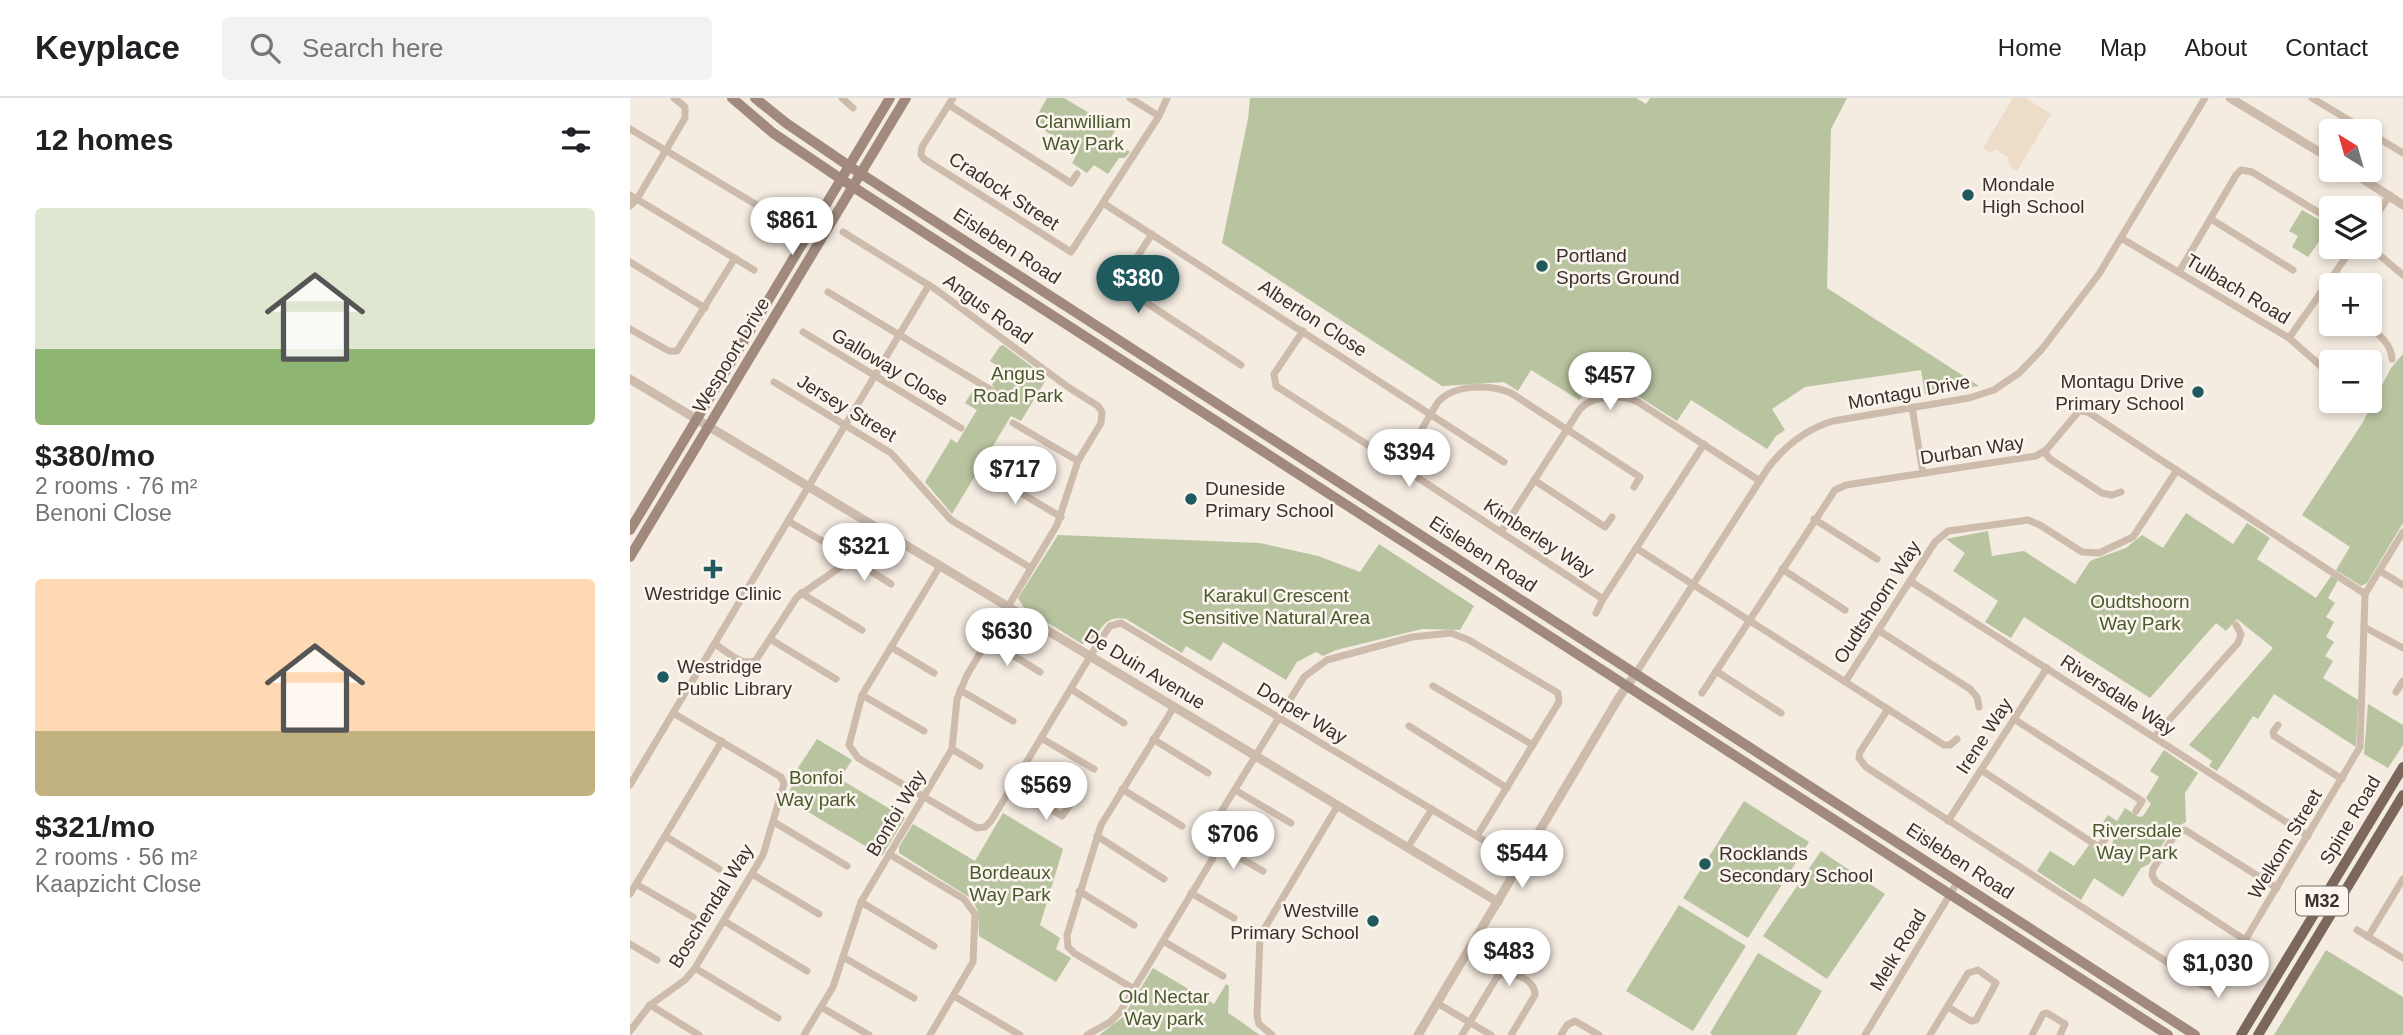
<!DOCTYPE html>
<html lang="en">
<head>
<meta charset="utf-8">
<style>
	:root { --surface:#fff; --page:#f2f2f2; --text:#202124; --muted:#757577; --line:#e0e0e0; --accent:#1f5a5e }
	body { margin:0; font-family:Helvetica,sans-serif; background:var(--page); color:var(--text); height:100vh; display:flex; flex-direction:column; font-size:26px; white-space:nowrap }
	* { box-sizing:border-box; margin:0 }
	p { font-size:23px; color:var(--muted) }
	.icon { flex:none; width:38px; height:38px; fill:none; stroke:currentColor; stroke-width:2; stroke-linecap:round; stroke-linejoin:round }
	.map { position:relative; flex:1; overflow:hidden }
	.drawer { display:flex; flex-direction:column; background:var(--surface); width:630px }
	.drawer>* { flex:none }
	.needle { width:46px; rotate:323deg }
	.fabs { position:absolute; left:1689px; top:21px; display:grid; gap:14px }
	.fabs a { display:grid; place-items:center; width:63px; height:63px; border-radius:7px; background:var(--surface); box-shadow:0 4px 10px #0003; font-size:35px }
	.price { position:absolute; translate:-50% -60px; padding:0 16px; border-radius:24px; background:#fff; color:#222; font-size:23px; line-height:46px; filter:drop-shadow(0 2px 4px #0008) }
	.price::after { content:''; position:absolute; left:50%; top:42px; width:21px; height:16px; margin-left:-10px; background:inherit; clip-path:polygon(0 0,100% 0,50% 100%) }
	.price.on { background:var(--accent); color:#fff }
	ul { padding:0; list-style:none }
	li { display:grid; align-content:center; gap:14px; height:371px; padding:0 35px }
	li span { display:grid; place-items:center; height:217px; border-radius:7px; color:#555 }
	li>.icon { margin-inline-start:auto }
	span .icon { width:126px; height:126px; fill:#fffc; stroke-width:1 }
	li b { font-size:30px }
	h2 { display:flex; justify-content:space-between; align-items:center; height:84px; padding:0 35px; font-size:30px }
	header { display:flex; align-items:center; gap:42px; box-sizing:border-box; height:98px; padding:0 35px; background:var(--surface); border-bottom:2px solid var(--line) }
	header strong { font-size:33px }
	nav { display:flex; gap:38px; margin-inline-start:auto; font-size:24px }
	.search { width:490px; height:63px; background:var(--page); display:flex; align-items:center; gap:18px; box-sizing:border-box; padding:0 24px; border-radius:7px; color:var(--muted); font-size:26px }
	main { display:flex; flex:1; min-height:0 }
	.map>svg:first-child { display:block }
	.green { fill:#b8c4a0 }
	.plaza { fill:#ecdcc8 }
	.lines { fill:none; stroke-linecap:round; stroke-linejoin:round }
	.minor { stroke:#cdbbac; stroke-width:7 }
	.tertiary { stroke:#cdbbac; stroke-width:9 }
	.secondary { stroke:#a18a7d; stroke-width:10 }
	.primary { stroke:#7d675c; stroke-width:10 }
	.poi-dot { fill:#1f5a5e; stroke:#fbf5ee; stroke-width:2.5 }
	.labels { text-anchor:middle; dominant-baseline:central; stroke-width:5; stroke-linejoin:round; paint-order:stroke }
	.shield { fill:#fbf5ee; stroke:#756b66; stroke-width:2 }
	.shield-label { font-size:18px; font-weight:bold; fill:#3b302b }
	.park-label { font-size:19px; fill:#4a5a2e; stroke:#fbf5ee }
	.poi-label { font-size:19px; fill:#3b302b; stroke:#fbf5ee; text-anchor:start }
	.street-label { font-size:19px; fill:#3b302b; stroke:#fbf5ee }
</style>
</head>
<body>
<header>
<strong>Keyplace</strong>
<div class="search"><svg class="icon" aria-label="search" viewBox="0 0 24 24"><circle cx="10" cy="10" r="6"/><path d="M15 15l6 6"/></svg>Search here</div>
<nav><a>Home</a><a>Map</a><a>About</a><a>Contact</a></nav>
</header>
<main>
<section class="drawer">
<h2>12 homes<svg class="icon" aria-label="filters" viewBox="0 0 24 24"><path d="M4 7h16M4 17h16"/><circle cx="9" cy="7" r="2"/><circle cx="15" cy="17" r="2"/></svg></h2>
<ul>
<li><span style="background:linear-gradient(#dfe7d0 65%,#8fb573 0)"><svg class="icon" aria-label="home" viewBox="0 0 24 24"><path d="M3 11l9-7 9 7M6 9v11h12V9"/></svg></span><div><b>$380/mo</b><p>2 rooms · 76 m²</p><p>Benoni Close</p></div></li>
<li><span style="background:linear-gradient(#ffd9b3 70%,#c2b280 0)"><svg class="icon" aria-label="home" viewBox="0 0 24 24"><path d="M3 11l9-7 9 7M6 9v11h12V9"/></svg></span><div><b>$321/mo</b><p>2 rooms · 56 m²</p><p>Kaapzicht Close</p></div></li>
</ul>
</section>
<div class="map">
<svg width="1773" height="937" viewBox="0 0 1773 937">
	<rect width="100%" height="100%" fill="#f4ebe1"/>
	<!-- green -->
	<g class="green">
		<path d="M417,0H434L486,31L480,41L500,54L495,60H489L478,76L464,67L457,75L442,65L448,54L403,25Z"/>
		<path d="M620,0H1006L1016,6L1020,0H1217L1201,31L1197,190L1349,288L1295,296L1291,272L1175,289L1142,311L1155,332L1146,338L1137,351L1061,302L1047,323L1000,293L952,298L949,302L901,272L888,293L874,284L812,288L592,145L618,21Z"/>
		<path d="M1672,112L1700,128L1678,159L1662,149L1668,138L1659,133Z"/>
		<path d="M373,247L417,280L391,323L381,318L322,416L295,384L321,341L327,345L347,312L335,305L342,294L357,302L361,301L366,293L362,287L372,271L360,263L370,248Z"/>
		<path d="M1773,256V425L1737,485L1731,488L1706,472L1720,449L1672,417L1733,324L1761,270Z"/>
		<path d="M1556,415L1603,446L1617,425L1640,440L1627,461L1686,500L1701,478L1708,482L1698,500L1705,505L1696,519L1704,524L1696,539L1704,544L1695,558L1703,563L1693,580L1728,602L1726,649L1644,596L1628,621L1623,618L1587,673L1579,668L1582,663L1559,647L1643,550L1607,521L1596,533L1586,525L1520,600L1394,519L1381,540L1355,524L1368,503L1323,473L1335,455L1316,441L1358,433L1362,458L1394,453L1445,486L1460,463L1496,450L1512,437L1533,450Z"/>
		<path d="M428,437L630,445L688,458L730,474L749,446L844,508L830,532L792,531L706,552L693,558L686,554L667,564L656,582L593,544L581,563L556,548L552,555L496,521C468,516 473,541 452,546L394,510L388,500Z"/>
		<path d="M1738,606L1773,627V647L1758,670L1734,656Z"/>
		<path d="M187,641L222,662L210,681L275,720L252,758L158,702L164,676Z"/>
		<path d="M1534,652L1568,675L1555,695L1556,724L1543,731L1519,766L1511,770L1493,799L1464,780L1451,802L1407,773L1420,753L1444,768L1459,747L1473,756L1477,755L1484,741L1469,730L1478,717L1487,723L1495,710L1509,719L1513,718L1521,706L1516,700L1529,679L1520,673Z"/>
		<path d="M1114,703L1179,744L1118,840L1053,800Z"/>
		<path d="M373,715L433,751L410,827L430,840L426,851L441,860L426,884L349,838L348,813L342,801L269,755V749L283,726L345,763Z"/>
		<path d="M1191,753L1255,796L1197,881L1133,838Z"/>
		<path d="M1049,807L1116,848L1063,933L996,893Z"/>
		<path d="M1696,852L1773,899V937H1644Z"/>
		<path d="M1128,855L1192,893L1166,937H1083L1080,935Z"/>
		<path d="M523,870L584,906L596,886L599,888L598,915C610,922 620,931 630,937H469L493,919Z"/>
	</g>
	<!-- plaza -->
	<path class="plaza" d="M1383,0H1395L1421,16L1387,73L1379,68L1378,59L1366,52L1359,54L1353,50Z"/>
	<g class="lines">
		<!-- minor -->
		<g class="minor">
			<path d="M212,0L223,10"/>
			<path d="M323,0L292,49L291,57L294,61L441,154L529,18L537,0"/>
			<path d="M500,0L529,18"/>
			<path d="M1682,0L1737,33"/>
			<path d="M319,7L441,85L447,76"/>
			<path d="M0,31L155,124"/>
			<path d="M1714,33L1720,23"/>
			<path d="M1740,35L1773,55"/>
			<path d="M0,97L124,172"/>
			<path d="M473,105L874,364"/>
			<path d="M0,108L7,101L55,20V9L44,0"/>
			<path d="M1581,121L1663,172"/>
			<path d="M1740,126L1760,97"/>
			<path d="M522,136L491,184V188L611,267"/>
			<path d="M1491,140L1659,240L1691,268L1695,277L1694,283"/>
			<path d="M1740,149L1773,177"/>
			<path d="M0,164L75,210"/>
			<path d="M1549,174L1606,77L1611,72L1622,74L1701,122"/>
			<path d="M198,194L361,292"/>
			<path d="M1736,226C1747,236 1761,244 1762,261"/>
			<path d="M0,231L39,253H47L105,160"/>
			<path d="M673,233L644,276L646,288L741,349"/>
			<path d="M173,234L331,330"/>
			<path d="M1659,240L1723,149"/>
			<path d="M144,284L261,355L321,422L401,470"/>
			<path d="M1282,309L1293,375"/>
			<path d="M383,325L448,363"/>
			<path d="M1414,354L1420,361L1472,395L1482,397L1491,394"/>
			<path d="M354,373L431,419"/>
			<path d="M904,382L975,429L982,419"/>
			<path d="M1004,389L1010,379L881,295C860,286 824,286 808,304L774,361L779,374L973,501L1074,346"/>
			<path d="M1184,421L1247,461"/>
			<path d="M158,423L194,444"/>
			<path d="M871,434L950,311C963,297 992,296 1008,304L1130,383"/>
			<path d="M1006,450L1314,647H1320L1327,641"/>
			<path d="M222,461L261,486"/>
			<path d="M310,468L232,597L219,647L228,660L347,730L355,729L361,723L467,547L480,528L491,525L878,757"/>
			<path d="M1152,471L1215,512"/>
			<path d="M1750,473L1773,487"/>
			<path d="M1280,483L1678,738"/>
			<path d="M171,495L232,532"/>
			<path d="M966,515L973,501"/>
			<path d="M1734,529L1773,550"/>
			<path d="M1248,532L1340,591L1347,599L1349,609"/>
			<path d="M140,541L206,581"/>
			<path d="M358,542L410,574"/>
			<path d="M85,546C96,553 113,570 126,562L167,499L222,461L242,427"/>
			<path d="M261,549L304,575"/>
			<path d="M1086,573L1151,615"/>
			<path d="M1006,575L1138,370C1155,348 1176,331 1203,323L1339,300L1364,292L1389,275L1412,251L1469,176L1575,0"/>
			<path d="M1215,584L1305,444L1318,433L1398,422L1410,427L1452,454L1469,455L1503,439L1547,372"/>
			<path d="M803,588L903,647"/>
			<path d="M441,591L494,625"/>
			<path d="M330,592L383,623"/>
			<path d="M1766,594L1773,583"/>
			<path d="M1072,595L1205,392L1216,387L1406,358L1417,351L1449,313L1458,314L1735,496"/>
			<path d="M232,597L294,633"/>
			<path d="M1258,611L1230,654L1229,660L1236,669L1574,888L1584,889L1589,886L1730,649L1735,496L1773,434"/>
			<path d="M1384,621L1512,703L1506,713"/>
			<path d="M1648,627L1643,634L1644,638L1712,681"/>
			<path d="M779,628L877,690"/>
			<path d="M1524,639L1608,545L1611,536L1606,527"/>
			<path d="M411,640L464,671"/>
			<path d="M523,641L578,675"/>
			<path d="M322,651L350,668"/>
			<path d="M1351,672L1469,749L1476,740"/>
			<path d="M0,687L299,187"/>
			<path d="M382,687L432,718L441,705"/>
			<path d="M492,691L552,728"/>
			<path d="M605,692L661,725"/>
			<path d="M1318,723L1417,570"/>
			<path d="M144,724L217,768"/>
			<path d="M35,738L89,771"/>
			<path d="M467,738L534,781"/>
			<path d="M587,747L633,773"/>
			<path d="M778,749L802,711"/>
			<path d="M259,756L334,801L345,816L343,864L300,937"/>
			<path d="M122,776L189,816"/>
			<path d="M6,786L63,819"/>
			<path d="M449,793L504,827"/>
			<path d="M561,795L604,820"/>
			<path d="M0,796L92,643"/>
			<path d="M231,804L304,848"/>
			<path d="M94,823L177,873"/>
			<path d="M1727,832L1773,860"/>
			<path d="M1738,839L1773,781"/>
			<path d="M1615,842L1526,784L1522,777L1523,771L1546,735L1555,732L1647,790"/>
			<path d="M533,843L593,878"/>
			<path d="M0,846L27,862"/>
			<path d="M213,859L284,900"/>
			<path d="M65,870L148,920"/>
			<path d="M504,891L444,855L438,849L437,837L471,727L544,609"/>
			<path d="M324,898L390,937"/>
			<path d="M807,905L861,937"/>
			<path d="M20,907L69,937"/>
			<path d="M191,909L239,937"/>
			<path d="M0,933L20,907L55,882L65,870L133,757L154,686L151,679L43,615"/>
			<path d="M174,937L203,889L231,804L322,651L327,601L337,577L427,427L448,363L471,325L472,314L468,308L438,289L305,191L213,134"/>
			<path d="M457,937L480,924L490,914L583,760L587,747L591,714L674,579L697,562L782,539L821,535L839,542L928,595L929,604L847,738"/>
			<path d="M642,937L629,926L627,918L630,838L708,707"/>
			<path d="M832,937L867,879C878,870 906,881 905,897L881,937"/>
			<path d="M931,937L937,927L945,923L969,937"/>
			<path d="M1235,937L1328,783"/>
			<path d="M1300,937L1338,875L1348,872L1366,885L1346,922L1341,923L1318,909"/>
			<path d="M1402,937L1413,916L1417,915L1435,926L1430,937"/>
		</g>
		<!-- tertiary -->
		<g class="tertiary">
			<path d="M1600,0L1701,61"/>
			<path d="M1719,72L1773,107"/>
			<path d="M0,281L868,804"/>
			<path d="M788,937L988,601L1006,575"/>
		</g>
		<!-- secondary -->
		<g class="secondary">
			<path d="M102,0L143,35L211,81L1538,937"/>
			<path d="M125,0L156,25L219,68L1565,937"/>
			<path d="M0,432L260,0"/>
			<path d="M0,459L276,0"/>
		</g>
		<!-- primary -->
		<g class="primary">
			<path d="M1611,937L1773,669"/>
			<path d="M1628,937L1773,697"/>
		</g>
	</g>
	<!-- markers -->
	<g class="poi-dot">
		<circle cx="1338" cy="97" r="7"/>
		<circle cx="912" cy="168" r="7"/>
		<circle cx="1568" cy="294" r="7"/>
		<circle cx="561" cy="401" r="7"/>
		<path d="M79.5 460.5h7v7h7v7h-7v7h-7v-7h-7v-7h7z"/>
		<circle cx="33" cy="579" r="7"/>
		<circle cx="1075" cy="766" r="7"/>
		<circle cx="743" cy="823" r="7"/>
	</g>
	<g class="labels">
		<!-- shield labels -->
		<rect class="shield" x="1666" y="788.5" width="52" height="29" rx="5"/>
		<g class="shield-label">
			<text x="1692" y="803">M32</text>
		</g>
		<!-- park labels -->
		<g class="park-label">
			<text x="453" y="23">Clanwilliam<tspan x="453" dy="22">Way Park</tspan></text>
			<text x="388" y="275">Angus<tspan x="388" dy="22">Road Park</tspan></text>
			<text x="646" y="497">Karakul Crescent<tspan x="646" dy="22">Sensitive Natural Area</tspan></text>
			<text x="1510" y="503">Oudtshoorn<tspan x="1510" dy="22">Way Park</tspan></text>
			<text x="186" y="679">Bonfoi<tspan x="186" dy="22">Way park</tspan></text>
			<text x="1507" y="732">Riversdale<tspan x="1507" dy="22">Way Park</tspan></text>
			<text x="380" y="774">Bordeaux<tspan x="380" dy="22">Way Park</tspan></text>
			<text x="534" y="898">Old Nectar<tspan x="534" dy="22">Way park</tspan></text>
		</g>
		<!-- poi labels -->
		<g class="poi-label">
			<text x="1352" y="86">Mondale<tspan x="1352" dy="22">High School</tspan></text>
			<text x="926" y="157">Portland<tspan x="926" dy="22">Sports Ground</tspan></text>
			<text x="1554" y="283" text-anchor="end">Montagu Drive<tspan x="1554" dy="22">Primary School</tspan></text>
			<text x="575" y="390">Duneside<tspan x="575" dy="22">Primary School</tspan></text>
			<text x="83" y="495" text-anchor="middle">Westridge Clinic</text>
			<text x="47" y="568">Westridge<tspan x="47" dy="22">Public Library</tspan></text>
			<text x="1089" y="755">Rocklands<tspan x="1089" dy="22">Secondary School</tspan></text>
			<text x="729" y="812" text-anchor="end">Westville<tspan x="729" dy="22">Primary School</tspan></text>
		</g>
		<!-- street labels -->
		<g class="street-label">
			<text transform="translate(374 93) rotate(33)">Cradock Street</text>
			<text transform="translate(377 148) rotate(33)">Eisleben Road</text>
			<text transform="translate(1608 191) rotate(31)">Tulbach Road</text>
			<text transform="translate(358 211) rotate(36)">Angus Road</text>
			<text transform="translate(683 220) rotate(33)">Alberton Close</text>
			<text transform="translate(101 257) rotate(-59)">Wespoort Drive</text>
			<text transform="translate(260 269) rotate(31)">Galloway Close</text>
			<text transform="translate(1279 294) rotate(-10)">Montagu Drive</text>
			<text transform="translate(217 310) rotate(31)">Jersey Street</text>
			<text transform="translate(1342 352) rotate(-9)">Durban Way</text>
			<text transform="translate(909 440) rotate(33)">Kimberley Way</text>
			<text transform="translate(853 456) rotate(33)">Eisleben Road</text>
			<text transform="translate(1247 504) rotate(-57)">Oudtshoorn Way</text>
			<text transform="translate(515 571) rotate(31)">De Duin Avenue</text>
			<text transform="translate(1488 597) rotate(33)">Riversdale Way</text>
			<text transform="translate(672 615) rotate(31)">Dorper Way</text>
			<text transform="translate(1354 638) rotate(-57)">Irene Way</text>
			<text transform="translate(266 715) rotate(-59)">Bonfoi Way</text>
			<text transform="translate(1720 722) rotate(-59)">Spine Road</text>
			<text transform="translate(1655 746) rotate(-59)">Welkom Street</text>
			<text transform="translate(1330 763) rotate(33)">Eisleben Road</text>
			<text transform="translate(81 808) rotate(-58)">Boschendal Way</text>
			<text transform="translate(1268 852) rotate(-59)">Melk Road</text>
		</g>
	</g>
</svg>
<div class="fabs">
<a><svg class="needle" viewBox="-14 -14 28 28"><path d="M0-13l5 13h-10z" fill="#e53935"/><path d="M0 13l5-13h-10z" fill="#757577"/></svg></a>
<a><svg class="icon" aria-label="layers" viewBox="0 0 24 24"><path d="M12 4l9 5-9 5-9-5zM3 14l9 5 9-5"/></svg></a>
<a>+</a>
<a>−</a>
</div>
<b class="price" style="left:162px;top:159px">$861</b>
<b class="price on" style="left:508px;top:217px">$380</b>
<b class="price" style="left:980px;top:314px">$457</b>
<b class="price" style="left:779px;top:391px">$394</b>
<b class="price" style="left:385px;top:408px">$717</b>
<b class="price" style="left:234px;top:485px">$321</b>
<b class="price" style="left:377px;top:570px">$630</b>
<b class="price" style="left:416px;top:724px">$569</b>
<b class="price" style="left:603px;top:773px">$706</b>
<b class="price" style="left:892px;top:792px">$544</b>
<b class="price" style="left:879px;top:890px">$483</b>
<b class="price" style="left:1588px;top:902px">$1,030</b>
</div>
</main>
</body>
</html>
